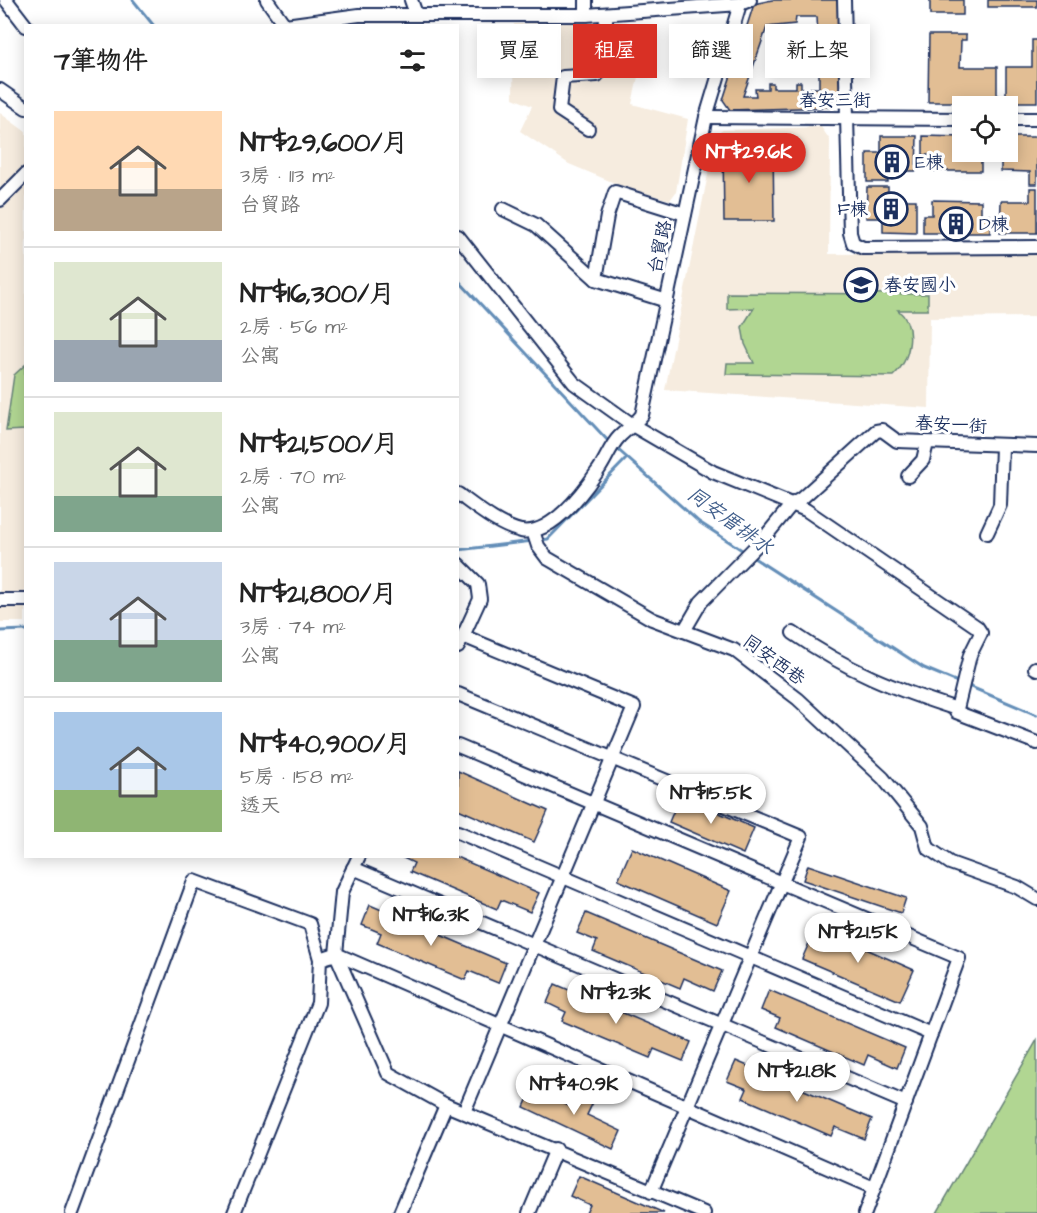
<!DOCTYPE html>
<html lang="zh-TW">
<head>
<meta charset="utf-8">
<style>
	:root { --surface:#fff; --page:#f2f2f2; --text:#222; --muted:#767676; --line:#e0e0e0; --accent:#d93025 }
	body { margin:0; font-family:"Architects Daughter","LXGW WenKai TC",sans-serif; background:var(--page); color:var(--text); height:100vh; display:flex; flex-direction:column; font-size:22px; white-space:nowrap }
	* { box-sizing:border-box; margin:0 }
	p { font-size:20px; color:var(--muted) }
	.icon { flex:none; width:33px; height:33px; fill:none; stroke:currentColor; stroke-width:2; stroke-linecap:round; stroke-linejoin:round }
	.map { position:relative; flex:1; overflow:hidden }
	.side { position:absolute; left:24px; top:24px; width:435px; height:834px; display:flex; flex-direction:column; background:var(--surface); border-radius:0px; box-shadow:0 3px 15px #0003 }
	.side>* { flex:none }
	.hud { position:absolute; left:477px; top:24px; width:470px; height:54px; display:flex; gap:12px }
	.tools { position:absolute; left:952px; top:96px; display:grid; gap:12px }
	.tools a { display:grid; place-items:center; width:66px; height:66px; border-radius:0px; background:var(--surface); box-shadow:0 3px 15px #0003; font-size:30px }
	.price { position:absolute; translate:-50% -51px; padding:0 14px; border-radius:21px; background:#fff; color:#222; font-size:20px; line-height:39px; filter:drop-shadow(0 2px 3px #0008) }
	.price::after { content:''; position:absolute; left:50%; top:36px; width:18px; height:14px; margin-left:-9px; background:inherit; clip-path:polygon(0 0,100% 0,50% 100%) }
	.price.on { background:var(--accent); color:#fff }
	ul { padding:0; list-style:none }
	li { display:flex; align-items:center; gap:18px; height:150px; padding:0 30px }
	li+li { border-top:2px solid var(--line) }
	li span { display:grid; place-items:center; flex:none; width:168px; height:120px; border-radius:0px; color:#555 }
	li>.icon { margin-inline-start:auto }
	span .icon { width:72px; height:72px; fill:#fffc; stroke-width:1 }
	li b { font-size:26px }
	h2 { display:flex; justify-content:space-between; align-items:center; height:72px; padding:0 30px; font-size:26px }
	.chip { padding:0 21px; border-radius:0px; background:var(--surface); box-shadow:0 3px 15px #0003; font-size:21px; line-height:54px }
	.chip.on { background:var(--accent); color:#fff }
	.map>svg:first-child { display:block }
	.built { fill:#f6ecdf }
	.green { fill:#b1d692; stroke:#668278; stroke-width:1.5 }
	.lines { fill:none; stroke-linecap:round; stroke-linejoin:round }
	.stream { stroke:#648eb8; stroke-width:3 }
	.building { fill:#e2be94; stroke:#1b2f5e; stroke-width:1.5; fill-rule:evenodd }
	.minor-casing { stroke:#1b2f5e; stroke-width:16 }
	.minor { stroke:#fff; stroke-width:12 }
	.labels { text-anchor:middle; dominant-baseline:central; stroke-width:6; stroke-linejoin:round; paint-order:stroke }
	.street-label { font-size:18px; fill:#1b2f5e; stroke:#fff }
	.poi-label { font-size:18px; fill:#1b2f5e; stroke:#fff; text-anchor:start }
	.water-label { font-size:20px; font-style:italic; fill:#405e8b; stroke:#fff }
</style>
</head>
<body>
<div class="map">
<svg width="1037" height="1213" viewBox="0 0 1037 1213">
	<rect width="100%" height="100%" fill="#fff"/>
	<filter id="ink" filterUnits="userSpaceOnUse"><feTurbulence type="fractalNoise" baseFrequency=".0167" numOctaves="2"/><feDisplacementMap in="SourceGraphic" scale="12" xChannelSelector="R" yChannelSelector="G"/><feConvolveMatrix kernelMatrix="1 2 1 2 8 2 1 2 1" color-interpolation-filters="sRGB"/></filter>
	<g filter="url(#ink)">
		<!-- built -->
		<g class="built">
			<path d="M627,22L619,45L643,54L632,104L688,119L676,192L670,200L624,187L569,164L520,131L532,106L513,98L514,24Z"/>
			<path d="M0,113L26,132L25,622H0Z"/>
			<path d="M821,127L830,140L829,254L1037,253V317L930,318L929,408L665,390L716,134L723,130Z"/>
		</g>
		<!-- green -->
		<g class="green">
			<path d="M727,293L928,294V310H898C917,326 911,360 893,376L726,374L727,363H754L745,344L742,327L754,308L727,309Z"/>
			<path d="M25,365V430L6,431L14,375Z"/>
			<path d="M1037,1040V1213H937Z"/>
		</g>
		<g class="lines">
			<!-- stream -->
			<g class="stream">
				<path d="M133,0L154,26"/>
				<path d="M458,280L610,443"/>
				<path d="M615,447L699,522L745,552"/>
				<path d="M540,540L548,539L627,458"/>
				<path d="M458,550L533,541"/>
				<path d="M751,556L924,668L960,683"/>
				<path d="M0,631L26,630"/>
				<path d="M966,685L1037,715"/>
			</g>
		</g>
		<!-- building -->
		<g class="building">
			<path d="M772,0H839L840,98H832L833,107L730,110L723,100L754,4ZM796,17H817L818,36H812V41H818L819,63L813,64V68H819V88H801V82H796V88H773V83H768V89H755L756,96H743L767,27L795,24Z"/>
			<rect x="930" y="0" width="33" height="15"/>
			<rect x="988" y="0" width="49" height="7"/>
			<path d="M929,35H966V40H961L960,67H997V102H928Z"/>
			<path d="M1032,40H1037V102H1006V67H1032Z"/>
			<path d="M881,136H917L916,171H891V178H888V182H867V153H881Z"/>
			<path d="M923,136L963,137V152H991V155H981V171H932V155H923Z"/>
			<path d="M1008,137H1037V184H1030V172L1001,171V152H1008Z"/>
			<path d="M773,147L774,221H724L723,148Z"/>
			<path d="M867,187H888V200H916V233L883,232V218H866Z"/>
			<path d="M1030,188H1037V233H1000L1001,201H1030Z"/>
			<path d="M932,200L981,201V215H990V233H923V215H932Z"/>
			<path d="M458,771L548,811L534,842L458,809Z"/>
			<path d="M680,796L754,828L743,854L669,822Z"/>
			<path d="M632,848L731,891L717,923L618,880Z"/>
			<path d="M399,856H454L539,893L530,912L501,900L497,909L410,872L414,863Z"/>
			<path d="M808,865L906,898L901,913L803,880Z"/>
			<path d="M370,905L506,963L498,983L469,971L465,980L377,943L381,933L362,925Z"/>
			<path d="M586,913L722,971L713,991L684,978L680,988L593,951L597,941L577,933Z"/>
			<path d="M816,927L914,970L900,1001L802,959Z"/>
			<path d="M555,984L691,1042L683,1061L654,1049L650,1058L562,1021L566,1012L547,1003Z"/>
			<path d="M769,990L905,1048L897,1068L868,1055L864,1065L776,1027L780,1018L761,1010Z"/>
			<path d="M736,1061L872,1119L864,1139L835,1127L831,1136L743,1098L747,1089L727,1081Z"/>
			<path d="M578,1087L596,1096L587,1115L621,1131L613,1149L524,1107L532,1089L569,1106Z"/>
			<path d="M579,1176L664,1213H586L590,1205L570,1196Z"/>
		</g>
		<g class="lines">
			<!-- minor casing -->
			<g class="minor-casing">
				<g id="minor">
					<path d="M6,0L26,26"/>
					<path d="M267,0L284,24"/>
					<path d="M411,0L416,14"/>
					<path d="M586,0V15"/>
					<path d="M844,0L850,233L853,243L863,248L1037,247"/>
					<path d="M278,26L359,15H586L740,4L750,0"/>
					<path d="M0,90L26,108"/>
					<path d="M706,117L963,119"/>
					<path d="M1008,119H1037"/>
					<path d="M588,129L559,110L563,77L597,75L607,14"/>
					<path d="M0,200L26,174"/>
					<path d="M503,209L536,225L596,279L667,301"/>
					<path d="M458,236L574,383L634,426L713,472L806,510L977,627L981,633L970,655L957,709"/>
					<path d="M596,279L607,216L615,192L685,214"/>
					<path d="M908,476L923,460L927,443"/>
					<path d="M458,494C476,507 499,526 521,531C550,536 582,494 597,472C605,462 610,446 619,437C627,429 635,424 642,415L706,117L740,4"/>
					<path d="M533,531L538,546L547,558L652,619L734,650L798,699L883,778L922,826L928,848L950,863L1017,887L1037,899"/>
					<path d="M987,533L1000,505L1002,446"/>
					<path d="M458,564L478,584L480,599L458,647"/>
					<path d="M0,600H26"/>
					<path d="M684,631L701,602L765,537L792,504L801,499L876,431L882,430L897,441L1037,446"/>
					<path d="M793,633C848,671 894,689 957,709L956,712L1037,743"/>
					<path d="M463,636L634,707L464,1112"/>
					<path d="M1035,668L1037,669"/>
					<path d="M458,694L801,837L651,1192"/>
					<path d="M458,746L959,958L865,1213"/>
					<path d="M458,832L931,1034"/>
					<path d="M359,856L342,892L336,954L388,1073L446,1105L704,1213"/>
					<path d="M353,868L906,1103"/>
					<path d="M320,959L336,954L874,1188"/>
					<path d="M72,1213L194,881L310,924L320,959L318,1003L234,1213"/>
					<path d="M400,1213L446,1105"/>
					<path d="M529,1213L556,1149"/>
				</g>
			</g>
			<!-- minor -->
			<use href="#minor" class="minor"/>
		</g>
	</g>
	<!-- icons -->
	<defs>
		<g id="building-ring" transform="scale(1.725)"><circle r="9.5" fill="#fff" stroke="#1b2f5e" stroke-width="1.5"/><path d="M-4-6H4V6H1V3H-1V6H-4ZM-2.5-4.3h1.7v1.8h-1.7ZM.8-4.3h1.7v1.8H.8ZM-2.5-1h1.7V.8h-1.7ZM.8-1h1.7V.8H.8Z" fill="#1b2f5e"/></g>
		<g id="school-ring" transform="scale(1.725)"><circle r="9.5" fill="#fff" stroke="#1b2f5e" stroke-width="1.5"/><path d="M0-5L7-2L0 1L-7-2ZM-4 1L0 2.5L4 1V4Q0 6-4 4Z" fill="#1b2f5e"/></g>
	</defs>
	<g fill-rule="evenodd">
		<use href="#building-ring" x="892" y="162"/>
		<use href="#building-ring" x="891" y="209"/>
		<use href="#building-ring" x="956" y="224"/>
		<use href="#school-ring" x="861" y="285"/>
	</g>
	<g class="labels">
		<!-- street labels -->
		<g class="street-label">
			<text x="835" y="100">春安三街</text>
			<text transform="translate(660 247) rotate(-78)">台貿路</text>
			<text transform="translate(951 425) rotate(3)">春安一街</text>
			<text transform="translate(774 660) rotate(36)">同安西巷</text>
		</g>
		<!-- poi labels -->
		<g class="poi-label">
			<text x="915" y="162">E棟</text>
			<text x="868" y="209" text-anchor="end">F棟</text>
			<text x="979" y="224">D棟</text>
			<text x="884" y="285">春安國小</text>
		</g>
		<!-- water labels -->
		<g class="water-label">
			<text transform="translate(730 521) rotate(36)">同安厝排水</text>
		</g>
	</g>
</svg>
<div class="tools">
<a><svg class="icon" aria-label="locate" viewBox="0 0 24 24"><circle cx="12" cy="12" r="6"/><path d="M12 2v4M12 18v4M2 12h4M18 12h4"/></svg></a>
</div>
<b class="price on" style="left:749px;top:184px">NT$29.6K</b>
<b class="price" style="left:711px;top:825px">NT$15.5K</b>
<b class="price" style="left:431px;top:947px">NT$16.3K</b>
<b class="price" style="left:858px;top:964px">NT$21.5K</b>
<b class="price" style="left:616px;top:1025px">NT$23K</b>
<b class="price" style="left:797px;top:1103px">NT$21.8K</b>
<b class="price" style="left:574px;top:1116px">NT$40.9K</b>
<div class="hud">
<a class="chip">買屋</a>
<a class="chip on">租屋</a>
<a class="chip">篩選</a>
<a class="chip">新上架</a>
</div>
<section class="side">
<h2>7筆物件<svg class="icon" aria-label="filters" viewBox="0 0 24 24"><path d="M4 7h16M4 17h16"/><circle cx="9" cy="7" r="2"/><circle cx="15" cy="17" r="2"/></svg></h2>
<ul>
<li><span style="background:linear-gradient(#ffd9b3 65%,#b9a48a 0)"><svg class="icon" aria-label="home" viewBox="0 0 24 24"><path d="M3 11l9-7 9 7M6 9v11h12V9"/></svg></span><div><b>NT$29,600/月</b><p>3房 · 113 m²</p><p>台貿路</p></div></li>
<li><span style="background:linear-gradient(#dfe7d0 65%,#9aa5b1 0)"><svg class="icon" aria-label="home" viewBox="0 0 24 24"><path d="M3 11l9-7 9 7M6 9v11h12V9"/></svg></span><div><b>NT$16,300/月</b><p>2房 · 56 m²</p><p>公寓</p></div></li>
<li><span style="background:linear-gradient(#dfe7d0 70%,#7fa58c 0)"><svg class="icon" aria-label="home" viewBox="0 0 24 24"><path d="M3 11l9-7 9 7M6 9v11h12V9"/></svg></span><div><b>NT$21,500/月</b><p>2房 · 70 m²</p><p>公寓</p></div></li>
<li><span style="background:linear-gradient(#c9d6e8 65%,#7fa58c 0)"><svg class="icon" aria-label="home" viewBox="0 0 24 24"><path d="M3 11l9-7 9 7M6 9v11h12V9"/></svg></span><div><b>NT$21,800/月</b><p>3房 · 74 m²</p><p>公寓</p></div></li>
<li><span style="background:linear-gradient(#a9c7e8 65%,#8fb573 0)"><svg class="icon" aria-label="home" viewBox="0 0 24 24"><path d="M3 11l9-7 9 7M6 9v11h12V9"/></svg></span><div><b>NT$40,900/月</b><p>5房 · 158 m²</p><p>透天</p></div></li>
</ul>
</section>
</div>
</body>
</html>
